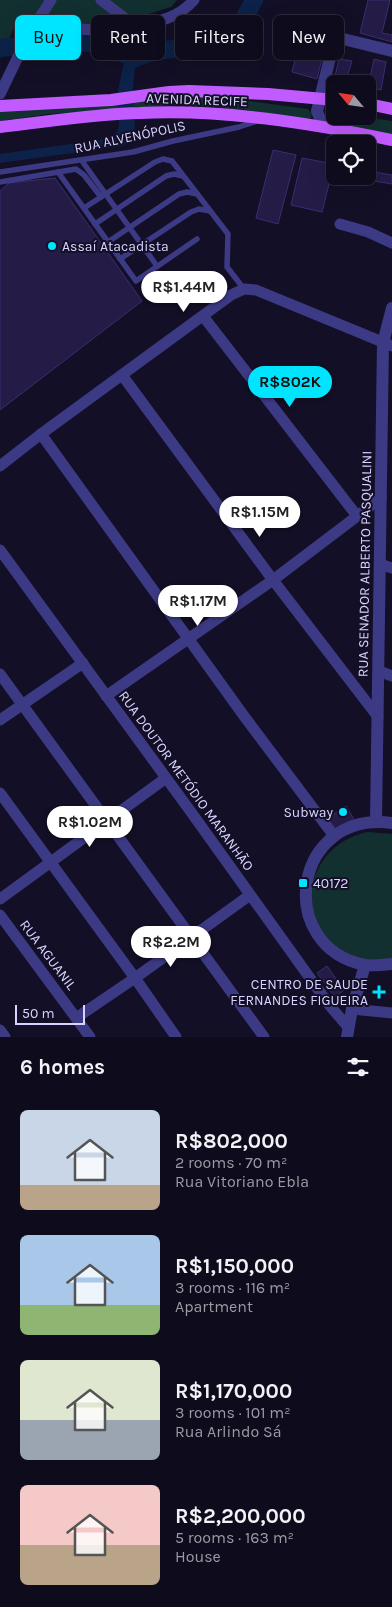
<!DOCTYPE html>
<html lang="en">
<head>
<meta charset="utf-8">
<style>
	:root { --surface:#0e0b1c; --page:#1c1929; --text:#f1f3f6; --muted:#9b9ba3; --line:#2e2b3b; --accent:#00e5ff }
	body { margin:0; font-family:Karla,sans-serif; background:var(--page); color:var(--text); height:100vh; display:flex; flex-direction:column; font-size:19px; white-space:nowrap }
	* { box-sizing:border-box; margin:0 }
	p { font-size:16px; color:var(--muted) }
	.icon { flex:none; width:28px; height:28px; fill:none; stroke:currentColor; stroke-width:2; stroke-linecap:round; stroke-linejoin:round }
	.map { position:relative; height:1037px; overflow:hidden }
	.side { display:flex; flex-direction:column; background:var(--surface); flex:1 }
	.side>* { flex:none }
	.top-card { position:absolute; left:15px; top:15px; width:362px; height:45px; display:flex; gap:10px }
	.needle { width:32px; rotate:299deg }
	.buttons { position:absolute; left:326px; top:75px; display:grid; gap:10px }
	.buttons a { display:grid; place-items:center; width:50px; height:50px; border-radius:8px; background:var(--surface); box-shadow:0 5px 20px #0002,0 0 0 1px var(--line); font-size:25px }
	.scale { position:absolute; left:15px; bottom:12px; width:70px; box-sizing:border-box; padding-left:5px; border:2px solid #d9d4ff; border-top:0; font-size:14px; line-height:18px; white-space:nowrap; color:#d9d4ff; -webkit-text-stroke:4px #130f26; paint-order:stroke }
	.price { position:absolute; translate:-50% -42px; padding:0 11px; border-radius:18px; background:#fff; color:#222; font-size:16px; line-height:32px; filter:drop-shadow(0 1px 2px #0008) }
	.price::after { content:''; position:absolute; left:50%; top:30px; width:15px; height:11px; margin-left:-8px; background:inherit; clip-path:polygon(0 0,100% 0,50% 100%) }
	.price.selected { background:var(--accent); color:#111 }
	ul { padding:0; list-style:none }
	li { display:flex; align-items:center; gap:15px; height:125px; padding:0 20px }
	li span { display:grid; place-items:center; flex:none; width:140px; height:100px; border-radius:8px; color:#555 }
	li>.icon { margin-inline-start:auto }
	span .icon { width:60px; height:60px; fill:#fffc; stroke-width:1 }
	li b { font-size:21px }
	h2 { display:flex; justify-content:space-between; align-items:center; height:60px; padding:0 20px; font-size:21px }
	.chip { padding:0 18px; border-radius:8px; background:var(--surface); box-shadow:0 5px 20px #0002,0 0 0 1px var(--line); font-size:18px; line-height:45px }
	.chip.selected { background:var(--accent); color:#111 }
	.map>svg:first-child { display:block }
	.green { fill:#12302f }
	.water { fill:#0c2248 }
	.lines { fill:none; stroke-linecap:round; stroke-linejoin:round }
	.river { stroke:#0c2248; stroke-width:18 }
	.building { fill:#241b47; stroke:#3b2d73 }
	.service { stroke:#3d3a85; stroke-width:5.5 }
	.minor { stroke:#3d3a85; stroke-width:11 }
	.tertiary { stroke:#3d3a85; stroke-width:12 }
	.primary { stroke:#c25bff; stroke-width:12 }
	.poi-dot { fill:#00e5ff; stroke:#130f26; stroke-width:2 }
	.labels { text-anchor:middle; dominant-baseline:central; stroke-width:4; stroke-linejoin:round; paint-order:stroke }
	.street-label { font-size:14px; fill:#d9d4ff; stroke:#130f26 }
	.poi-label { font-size:14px; fill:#d9d4ff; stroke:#130f26; text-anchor:start }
</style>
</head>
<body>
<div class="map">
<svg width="392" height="1037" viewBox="0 0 392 1037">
	<rect width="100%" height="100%" fill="#130f26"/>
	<!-- green -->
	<g class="green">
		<path d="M0,0H177L171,7L106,27L44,29L15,26L0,59Z"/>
		<path d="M195,94L308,109L312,114L311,118L306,120L240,109L177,105L49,114L0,121V111Z"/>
		<path d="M333,112L335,113V116H360L392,121V135C378,133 338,131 332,118Z"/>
		<path d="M368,832L392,834V959C376,960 358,961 344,952C290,919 307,844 368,832Z"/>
	</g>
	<!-- water -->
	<path class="water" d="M125,57L142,60L135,68L133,88L135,131L132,139L123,146L0,163V154L106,139L117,132L119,126L118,91Z"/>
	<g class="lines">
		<!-- river -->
		<path class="river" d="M0,48L71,41L98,44L135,58L155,51L210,45L223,41L235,32L245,17L254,0"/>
	</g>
	<!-- building -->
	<g class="building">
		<path d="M368,0H390L382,33L392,35V42L360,33Z"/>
		<path d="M301,37L326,42L317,79L292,72Z"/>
		<path d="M339,59L352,61L345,84H335V90L332,89Z"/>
		<path d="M374,59L386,62L381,90L368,87Z"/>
		<path d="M273,150L296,155L278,224L256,218Z"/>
		<path d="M302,158L334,164L322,212L291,205Z"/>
		<path d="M369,171L392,175V184L368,180Z"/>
		<path d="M55,178L142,301L0,410V191L9,183Z"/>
		<path d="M346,806L355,821L335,829L328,818Z"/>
		<path d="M327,966L344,990L335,997L317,973Z"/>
	</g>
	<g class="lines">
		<!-- service -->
		<g class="service">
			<path d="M82,161L157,266"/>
			<path d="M0,172L133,152L173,141L239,127L257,121"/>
			<path d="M58,172L136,281L197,239"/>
			<path d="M0,182L76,169L84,175L101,197"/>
			<path d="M84,208L155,162L163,159L172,161L228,234L227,267L244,289"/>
			<path d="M95,224L166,176L174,174L183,176"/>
			<path d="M108,242L179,194L187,192L197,194"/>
			<path d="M120,259L191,212L199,209L210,211"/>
		</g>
		<!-- minor -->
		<g class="minor">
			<path d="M101,0L135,26"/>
			<path d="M291,22L335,37"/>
			<path d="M37,24C75,30 106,33 144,25C164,20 180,16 194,0"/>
			<path d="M0,94L28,36L51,0"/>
			<path d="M340,224L368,232L392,243"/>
			<path d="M203,316L357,516"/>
			<path d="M122,375L273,580L378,717"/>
			<path d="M41,434L244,716L334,836"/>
			<path d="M0,466L41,434L231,295L244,289L256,290L392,346"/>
			<path d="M0,550L191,812L330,1006L348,1027"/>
			<path d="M380,564L392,568"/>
			<path d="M379,671L392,676"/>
			<path d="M0,674L264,1037"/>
			<path d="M106,696L273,580L381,498"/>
			<path d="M0,720L83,663"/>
			<path d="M0,793L135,978L176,1037"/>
			<path d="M0,899L166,778"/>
			<path d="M0,915L90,1037"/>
			<path d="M352,1009L392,1013"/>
			<path d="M76,1018L135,978L250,895"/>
			<path d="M0,1030L5,1037"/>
		</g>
		<!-- tertiary -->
		<g class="tertiary">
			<path d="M332,128L320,119L317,111L335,37L392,51"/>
			<path d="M376,821L383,343L392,308"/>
			<path d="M392,823C292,810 274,947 365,965C374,966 383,965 392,964"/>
			<path d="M347,1037L352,1009L365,965"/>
		</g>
		<!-- primary -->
		<g class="primary">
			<path d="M368,104L392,109"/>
			<path d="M0,106L111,100L169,92L189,91L268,94L335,100"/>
			<path d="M0,127C46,122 93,114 140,113C224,109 309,123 392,140"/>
		</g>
	</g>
	<!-- markers -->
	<g class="poi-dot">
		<circle cx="52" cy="246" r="5"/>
		<circle cx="343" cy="812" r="5"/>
		<rect x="298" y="878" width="10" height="10" rx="2.5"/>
		<path d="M376.5 984.5h5v5h5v5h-5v5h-5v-5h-5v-5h5z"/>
	</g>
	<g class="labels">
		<!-- street labels -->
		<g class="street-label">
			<text transform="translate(197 100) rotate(2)">AVENIDA RECIFE</text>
			<text transform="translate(130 137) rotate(-12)">RUA ALVENÓPOLIS</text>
			<text transform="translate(365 564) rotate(-89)">RUA SENADOR ALBERTO PASQUALINI</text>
			<text transform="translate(186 781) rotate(54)">RUA DOUTOR METÓDIO MARANHÃO</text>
			<text transform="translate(48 955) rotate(53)">RUA AGUANIL</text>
		</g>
		<!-- poi labels -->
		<g class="poi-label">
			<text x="62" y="246">Assaí Atacadista</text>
			<text x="333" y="812" text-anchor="end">Subway</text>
			<text x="313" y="883">40172</text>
			<text x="368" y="984" text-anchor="end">CENTRO DE SAUDE<tspan x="368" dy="16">FERNANDES FIGUEIRA</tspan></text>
		</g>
	</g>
</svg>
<div class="buttons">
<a><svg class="needle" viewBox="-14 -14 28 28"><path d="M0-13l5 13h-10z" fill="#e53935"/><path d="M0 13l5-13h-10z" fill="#9b9ba3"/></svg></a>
<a><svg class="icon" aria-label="locate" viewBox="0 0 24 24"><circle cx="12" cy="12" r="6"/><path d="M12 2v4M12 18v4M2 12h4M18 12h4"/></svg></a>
</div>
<div class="scale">50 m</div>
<b class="price" style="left:184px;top:313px">R$1.44M</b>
<b class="price selected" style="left:290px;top:408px">R$802K</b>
<b class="price" style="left:260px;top:538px">R$1.15M</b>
<b class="price" style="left:198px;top:627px">R$1.17M</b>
<b class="price" style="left:90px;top:848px">R$1.02M</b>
<b class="price" style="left:171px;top:968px">R$2.2M</b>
<div class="top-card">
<a class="chip selected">Buy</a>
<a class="chip">Rent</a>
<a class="chip">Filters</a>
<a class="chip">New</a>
</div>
</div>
<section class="side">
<h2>6 homes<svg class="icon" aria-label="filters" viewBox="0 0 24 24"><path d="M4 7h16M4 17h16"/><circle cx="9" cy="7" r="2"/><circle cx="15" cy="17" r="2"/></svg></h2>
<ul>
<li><span style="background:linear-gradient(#c9d6e8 75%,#b9a48a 0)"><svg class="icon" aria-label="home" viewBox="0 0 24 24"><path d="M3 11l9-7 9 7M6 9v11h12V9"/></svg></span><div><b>R$802,000</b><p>2 rooms · 70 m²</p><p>Rua Vitoriano Ebla</p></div></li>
<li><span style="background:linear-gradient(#a9c7e8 70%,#8fb573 0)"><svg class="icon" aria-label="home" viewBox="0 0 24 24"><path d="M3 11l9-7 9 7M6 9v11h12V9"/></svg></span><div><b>R$1,150,000</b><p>3 rooms · 116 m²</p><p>Apartment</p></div></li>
<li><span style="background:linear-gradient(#dfe7d0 60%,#9aa5b1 0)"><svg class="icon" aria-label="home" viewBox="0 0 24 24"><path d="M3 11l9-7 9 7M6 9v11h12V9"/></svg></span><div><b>R$1,170,000</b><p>3 rooms · 101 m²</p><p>Rua Arlindo Sá</p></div></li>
<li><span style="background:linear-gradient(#f6c9c9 60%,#b9a48a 0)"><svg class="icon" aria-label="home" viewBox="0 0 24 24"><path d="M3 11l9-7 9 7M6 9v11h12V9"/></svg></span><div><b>R$2,200,000</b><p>5 rooms · 163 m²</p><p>House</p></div></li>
</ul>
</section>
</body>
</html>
